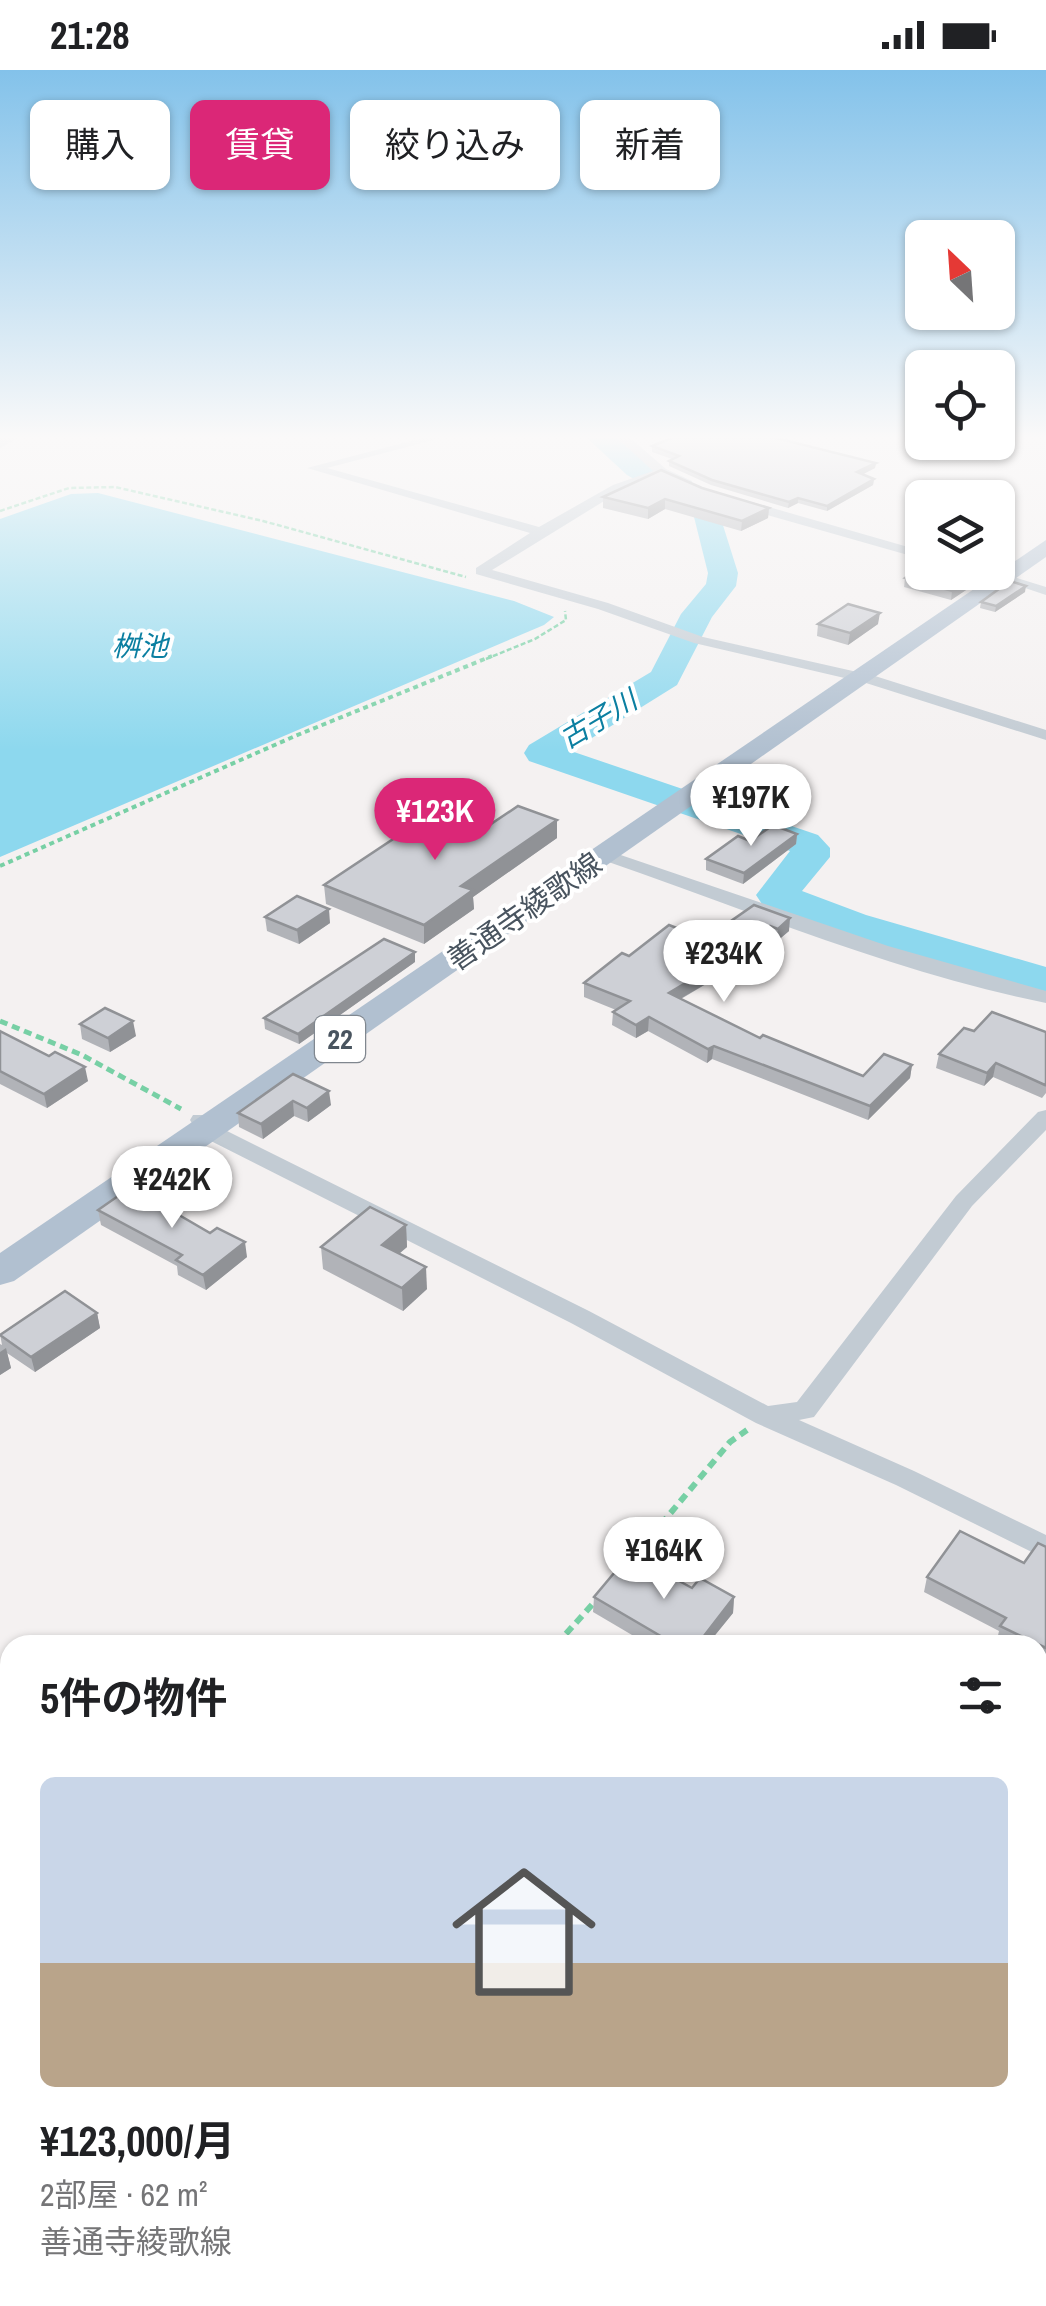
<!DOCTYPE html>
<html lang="ja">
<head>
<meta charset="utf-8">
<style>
	:root { --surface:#fff; --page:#f6f6f6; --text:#202124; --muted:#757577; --line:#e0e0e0; --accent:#db2777 }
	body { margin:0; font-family:"Archivo Narrow","Noto Sans JP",sans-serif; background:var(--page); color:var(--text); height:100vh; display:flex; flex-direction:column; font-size:38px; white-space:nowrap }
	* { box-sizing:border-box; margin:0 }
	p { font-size:32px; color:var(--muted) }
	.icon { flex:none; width:55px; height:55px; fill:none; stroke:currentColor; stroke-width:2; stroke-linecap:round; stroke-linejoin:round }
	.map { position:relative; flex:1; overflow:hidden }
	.drawer { position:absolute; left:0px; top:1565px; width:1048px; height:672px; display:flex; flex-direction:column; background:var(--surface); border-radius:30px 30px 0 0; box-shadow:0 2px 8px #0004 }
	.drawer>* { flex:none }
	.top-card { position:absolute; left:30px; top:30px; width:988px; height:90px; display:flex; gap:20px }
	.needle { width:65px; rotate:335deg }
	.fabs { position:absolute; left:905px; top:150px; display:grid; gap:20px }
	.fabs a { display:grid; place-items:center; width:110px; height:110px; border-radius:15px; background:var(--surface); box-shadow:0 2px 8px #0004; font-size:50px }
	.price { position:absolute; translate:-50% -85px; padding:0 22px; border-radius:35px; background:#fff; color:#222; font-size:32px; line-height:65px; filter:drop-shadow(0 2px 5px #0008) }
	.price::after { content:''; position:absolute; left:50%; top:60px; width:30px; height:22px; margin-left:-15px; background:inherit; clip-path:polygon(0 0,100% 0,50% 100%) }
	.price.on { background:var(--accent); color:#fff }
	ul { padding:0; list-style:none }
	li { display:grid; align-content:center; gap:20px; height:530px; padding:0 40px }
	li+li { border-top:2px solid var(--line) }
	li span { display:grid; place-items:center; height:310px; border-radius:15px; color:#555 }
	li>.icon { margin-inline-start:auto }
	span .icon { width:180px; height:180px; fill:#fffc; stroke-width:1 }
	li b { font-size:42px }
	h2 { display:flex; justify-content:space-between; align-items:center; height:120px; padding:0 40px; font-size:42px }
	.tag { padding:0 35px; border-radius:15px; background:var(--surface); box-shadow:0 2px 8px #0004; font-size:35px; line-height:90px }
	.tag.on { background:var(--accent); color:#fff }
	.status { display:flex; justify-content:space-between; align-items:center; height:70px; padding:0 50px; background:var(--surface); direction:ltr }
	.status svg { height:28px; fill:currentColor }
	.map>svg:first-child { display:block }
	.water { fill:#8dd8ee }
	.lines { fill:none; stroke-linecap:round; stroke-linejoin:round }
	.river { fill:#8dd8ee; fill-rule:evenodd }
	.path-far4 { stroke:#77d0a5; stroke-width:2.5; stroke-dasharray:5 2.5; stroke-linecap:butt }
	.path-far3 { stroke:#77d0a5; stroke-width:4; stroke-dasharray:5 4; stroke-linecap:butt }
	.path-far2 { stroke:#77d0a5; stroke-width:5; stroke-dasharray:8 5; stroke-linecap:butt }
	.path-far1 { stroke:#77d0a5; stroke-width:6; stroke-dasharray:9 6; stroke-linecap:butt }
	.path { stroke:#77d0a5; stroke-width:8; stroke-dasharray:11 8; stroke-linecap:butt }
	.street { fill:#c2cbd3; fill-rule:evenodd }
	.primary { fill:#b1c0d0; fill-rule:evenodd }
	.wall { fill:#b1b3b8 }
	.shaded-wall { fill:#909296 }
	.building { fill:#ced0d6; stroke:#909296; stroke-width:2.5 }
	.labels { text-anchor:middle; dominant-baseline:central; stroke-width:8; stroke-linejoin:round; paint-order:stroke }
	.far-water-label { font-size:28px; font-style:italic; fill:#0b7fa1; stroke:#fff }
	.shield { fill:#fff; stroke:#80878f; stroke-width:2.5 }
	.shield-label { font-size:28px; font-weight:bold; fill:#49545f }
	.street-label { font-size:30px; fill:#49545f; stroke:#fff }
</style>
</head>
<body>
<div class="status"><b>21:28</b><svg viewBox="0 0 49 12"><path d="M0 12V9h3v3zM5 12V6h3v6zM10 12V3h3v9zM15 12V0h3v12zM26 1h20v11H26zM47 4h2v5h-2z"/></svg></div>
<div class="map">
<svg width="1046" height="2236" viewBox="0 0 1046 2236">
	<rect width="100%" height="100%" fill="#f4f1f1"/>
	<!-- water -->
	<path class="water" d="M98,423L514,531L554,547L544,555L0,787V449L71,424Z"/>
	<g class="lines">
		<!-- river -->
		<path class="river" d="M586,367H615L647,393L716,433L738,503L736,516L712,547L677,615L571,681L818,765L830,778V787L802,821L866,845L1046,897V924L836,863L762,834L756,825L790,781L529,691L524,683L529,675L651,602L681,544L706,514L708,503L693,443L627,405Z"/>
		<!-- path-far4 -->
		<g class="path-far4">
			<path d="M0,441L69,418L115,417L263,451L466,507"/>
			<path d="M486,589L535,569L566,550L565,541"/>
		</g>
		<!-- path-far3 -->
		<path class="path-far3" d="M0,796L295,666L492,586"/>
		<!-- path-far2 -->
		<path class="path-far2" d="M0,951L82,985L181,1039"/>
		<!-- path-far1 -->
		<g class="path-far1">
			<path d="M632,1489L730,1372L747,1360"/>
			<path d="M556,1575L598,1528"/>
		</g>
		<!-- path -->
		<g class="path">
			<path d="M1038,2117L1046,2109"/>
			<path d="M963,2236L967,2228"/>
		</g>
		<!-- street -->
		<g class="street">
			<path d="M5,367H20L0,378V369Z"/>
			<path d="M426,367H445L327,398L539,457L613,415L653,401L616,367H629L666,399L692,411V417L661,406L622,420L492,500L608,533L703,567L875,606L1046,660V670L866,613L694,573L598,539L476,504V498L530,463L307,398Z"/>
			<path d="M741,429L922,481V489L736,436L735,433Z"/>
			<path d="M977,502H998L1046,517V525Z"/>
			<path d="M606,780L888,876L1046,921V933C896,903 745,839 600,789V781Z"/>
			<path d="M1046,1040V1060L972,1136L814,1347L799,1350L914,1401L1046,1465V1489L896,1415L756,1353L571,1253L199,1065L190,1050L193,1045H209L215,1055L589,1241L768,1336L797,1332L956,1126L1038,1042Z"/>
			<path d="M0,1938L10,1942V1979L0,1975Z"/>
			<path d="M49,2228H92L89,2236H46Z"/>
			<path d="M357,2228H404L407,2236H360Z"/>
		</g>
		<!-- primary -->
		<path class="primary" d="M1046,470V487L14,1211L0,1215V1183Z"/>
	</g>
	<!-- wall -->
	<g class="wall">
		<path d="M652,376L876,393L875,398L862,404L874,409L873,415L827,441L798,433L788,438L711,415L669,396V391L672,389L652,382Z"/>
		<path d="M702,418L769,438L768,448L741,461L665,439L648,449L603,438V427Z"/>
		<path d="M905,508L981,510L951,530L904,517Z"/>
		<path d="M1025,522L995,542L980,538L981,532Z"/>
		<path d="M818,554H878L848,575L817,566Z"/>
		<path d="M479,762L557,768L473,827L474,839L424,874L326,834L324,815Z"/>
		<path d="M797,764L796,774L743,814L706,800V789L750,771Z"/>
		<path d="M754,835L789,861L776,872L768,869L738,895L681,929L760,968L863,1006L912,995L910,1008L868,1050L712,989L707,993L648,961L636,968L612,955L613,942L616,940L584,927V913L629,886L705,869Z"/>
		<path d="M265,847L330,853L299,874L267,861Z"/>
		<path d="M415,892L299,974L265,959L264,948Z"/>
		<path d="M80,954L136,966L110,982L82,969Z"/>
		<path d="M0,961L88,1011L47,1038L0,1014Z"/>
		<path d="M974,961L1046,962V1023L1042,1028L993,1007L984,1016L936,998L939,984Z"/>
		<path d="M293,1004L331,1035L308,1052L294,1046L263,1069L239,1057L238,1043Z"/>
		<path d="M98,1140L247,1187L206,1220L178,1205L177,1196L101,1155Z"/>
		<path d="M406,1155L407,1177L399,1184L427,1219L403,1241L323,1199L321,1177Z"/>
		<path d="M97,1243L100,1258L35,1302L7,1283L11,1298L0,1305V1274L2,1275L0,1264Z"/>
		<path d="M1046,1477V1594L1038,1590V1575H1007L997,1570L999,1561L924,1522L927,1507L1024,1493Z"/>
		<path d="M594,1527H734L733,1543L707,1575H649L593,1542Z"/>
		<path d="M0,1657L10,1730V1830L0,1820Z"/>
		<path d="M0,1857L10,1867V1922L0,1912Z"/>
	</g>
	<!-- shaded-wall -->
	<g class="shaded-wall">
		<path d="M876,393L875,398L856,408L857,402Z"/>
		<path d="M874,409L873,415L827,441V436Z"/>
		<path d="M798,428V433L788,438L789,432Z"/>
		<path d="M665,429V439L648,449V438Z"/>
		<path d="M769,438L768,448L741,461L742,451Z"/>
		<path d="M979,502H982L981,510L951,530L952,521Z"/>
		<path d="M1026,516L1025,522L995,542L996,536Z"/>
		<path d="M880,543L878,554L848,575L850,563Z"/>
		<path d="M557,750V768L473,827L474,839L424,874V855L461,816Z"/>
		<path d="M797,764L796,774L743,814L744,803Z"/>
		<path d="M329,839L330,853L299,874L297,860Z"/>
		<path d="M790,848L789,861L776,872L778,859Z"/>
		<path d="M770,856L768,869L738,895L668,936L669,923Z"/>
		<path d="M415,882V892L299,974L298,964Z"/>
		<path d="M649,947L648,961L636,968V955Z"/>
		<path d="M133,951L136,966L110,982L108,968Z"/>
		<path d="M714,976L712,989L707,993L708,979Z"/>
		<path d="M996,993L993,1007L984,1016L987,1003Z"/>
		<path d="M912,995L910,1008L868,1050L870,1036Z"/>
		<path d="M85,997L88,1011L47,1038L44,1024Z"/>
		<path d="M329,1021L331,1035L308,1052L307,1038Z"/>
		<path d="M293,1031L294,1046L263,1069L261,1054Z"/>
		<path d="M406,1155L407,1177L383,1197L382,1175Z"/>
		<path d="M245,1172L247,1187L206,1220L203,1205Z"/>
		<path d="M426,1197L427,1219L403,1241L402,1218Z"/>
		<path d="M97,1243L100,1258L35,1302L31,1287Z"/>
		<path d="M6,1278L11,1298L0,1305V1282Z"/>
		<path d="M734,1527L733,1543L707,1575H697Z"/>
		<path d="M10,1710V1730L0,1725V1718Z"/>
	</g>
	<!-- building -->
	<g class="building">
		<path d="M674,367H772L876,393L857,402L874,409L827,436L798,428L789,432L712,410L669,391L679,386L652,376Z"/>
		<path d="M661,400L702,418L769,438L742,451L665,429L648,438L603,427Z"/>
		<path d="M922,495V502H979L952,521L905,508Z"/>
		<path d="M1010,511L1026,516L996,536L981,532Z"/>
		<path d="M848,534L880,543L850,563L818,554Z"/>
		<path d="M518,736L557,750L461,816L473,820L424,855L324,815L431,744L479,762Z"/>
		<path d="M773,755L797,764L744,803L706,789L738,766L750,771Z"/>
		<path d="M297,826L329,839L297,860L265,847Z"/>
		<path d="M754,835L790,848L778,859L770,856L739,881L669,923L760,968L763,965L863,1006L884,984L912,995L870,1036L714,976L708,979L649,947L636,955L613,942L630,931L584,913L622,883L629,886L669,855L705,869Z"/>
		<path d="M384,869L415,882L298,964L264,948Z"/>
		<path d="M105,938L133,951L108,968L80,954Z"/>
		<path d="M992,942L1046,962V1013L1045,1015L996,993L987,1003L939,984L964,958L974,961Z"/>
		<path d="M0,961L49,986L55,982L85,997L44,1024L0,1001Z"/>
		<path d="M293,1004L329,1021L307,1038L293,1031L261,1054L238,1043Z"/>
		<path d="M131,1117L210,1163L217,1158L245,1172L203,1205L176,1190L182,1185L98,1140Z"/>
		<path d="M370,1137L406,1155L382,1175L426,1197L402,1218L321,1177Z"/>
		<path d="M65,1221L97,1243L31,1287L0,1265Z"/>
		<path d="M960,1461L1024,1493L1038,1473L1046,1477V1578L1000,1556L1006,1548L927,1507Z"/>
		<path d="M630,1484L692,1518L700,1508L734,1527L697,1575H676L594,1527Z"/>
		<path d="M10,1649V1710L0,1718V1657Z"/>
		<path d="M0,1721L10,1731V1820L0,1810Z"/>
		<path d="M0,1857L10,1867V1912L0,1902Z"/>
	</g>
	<!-- sky -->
	<linearGradient id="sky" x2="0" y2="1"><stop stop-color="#83c2ea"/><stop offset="0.54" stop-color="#faf9f9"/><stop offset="1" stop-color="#faf9f9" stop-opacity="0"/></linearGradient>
	<rect width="1046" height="680" fill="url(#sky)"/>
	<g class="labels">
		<!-- far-water labels -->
		<g class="far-water-label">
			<text x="140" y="576">桝池</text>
			<text transform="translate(598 649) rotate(-31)">古子川</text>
		</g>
		<!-- shield labels -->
		<rect class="shield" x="315" y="946" width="50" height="46" rx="8"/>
		<g class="shield-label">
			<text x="340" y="969">22</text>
		</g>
		<!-- street labels -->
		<g class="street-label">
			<text transform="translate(524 841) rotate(-35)">善通寺綾歌線</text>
		</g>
	</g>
</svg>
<div class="fabs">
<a><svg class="needle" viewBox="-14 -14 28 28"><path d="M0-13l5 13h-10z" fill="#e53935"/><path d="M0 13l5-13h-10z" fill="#757577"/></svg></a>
<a><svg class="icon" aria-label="locate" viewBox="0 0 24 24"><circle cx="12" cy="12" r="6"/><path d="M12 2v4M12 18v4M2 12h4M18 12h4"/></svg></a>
<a><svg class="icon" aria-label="layers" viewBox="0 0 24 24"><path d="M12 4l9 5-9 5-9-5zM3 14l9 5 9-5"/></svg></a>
</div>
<b class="price" style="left:751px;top:779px">¥197K</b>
<b class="price on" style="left:435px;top:793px">¥123K</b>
<b class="price" style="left:724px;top:935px">¥234K</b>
<b class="price" style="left:172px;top:1161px">¥242K</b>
<b class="price" style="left:664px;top:1532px">¥164K</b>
<div class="top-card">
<a class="tag">購入</a>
<a class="tag on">賃貸</a>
<a class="tag">絞り込み</a>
<a class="tag">新着</a>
</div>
<section class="drawer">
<h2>5件の物件<svg class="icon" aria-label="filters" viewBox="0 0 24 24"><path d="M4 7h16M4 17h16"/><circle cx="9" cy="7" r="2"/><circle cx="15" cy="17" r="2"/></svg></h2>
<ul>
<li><span style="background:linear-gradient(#c9d6e8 60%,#b9a48a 0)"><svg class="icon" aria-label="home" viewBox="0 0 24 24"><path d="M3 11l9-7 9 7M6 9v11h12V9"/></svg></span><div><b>¥123,000/月</b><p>2部屋 · 62 m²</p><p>善通寺綾歌線</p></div></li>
</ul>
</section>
</div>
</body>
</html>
